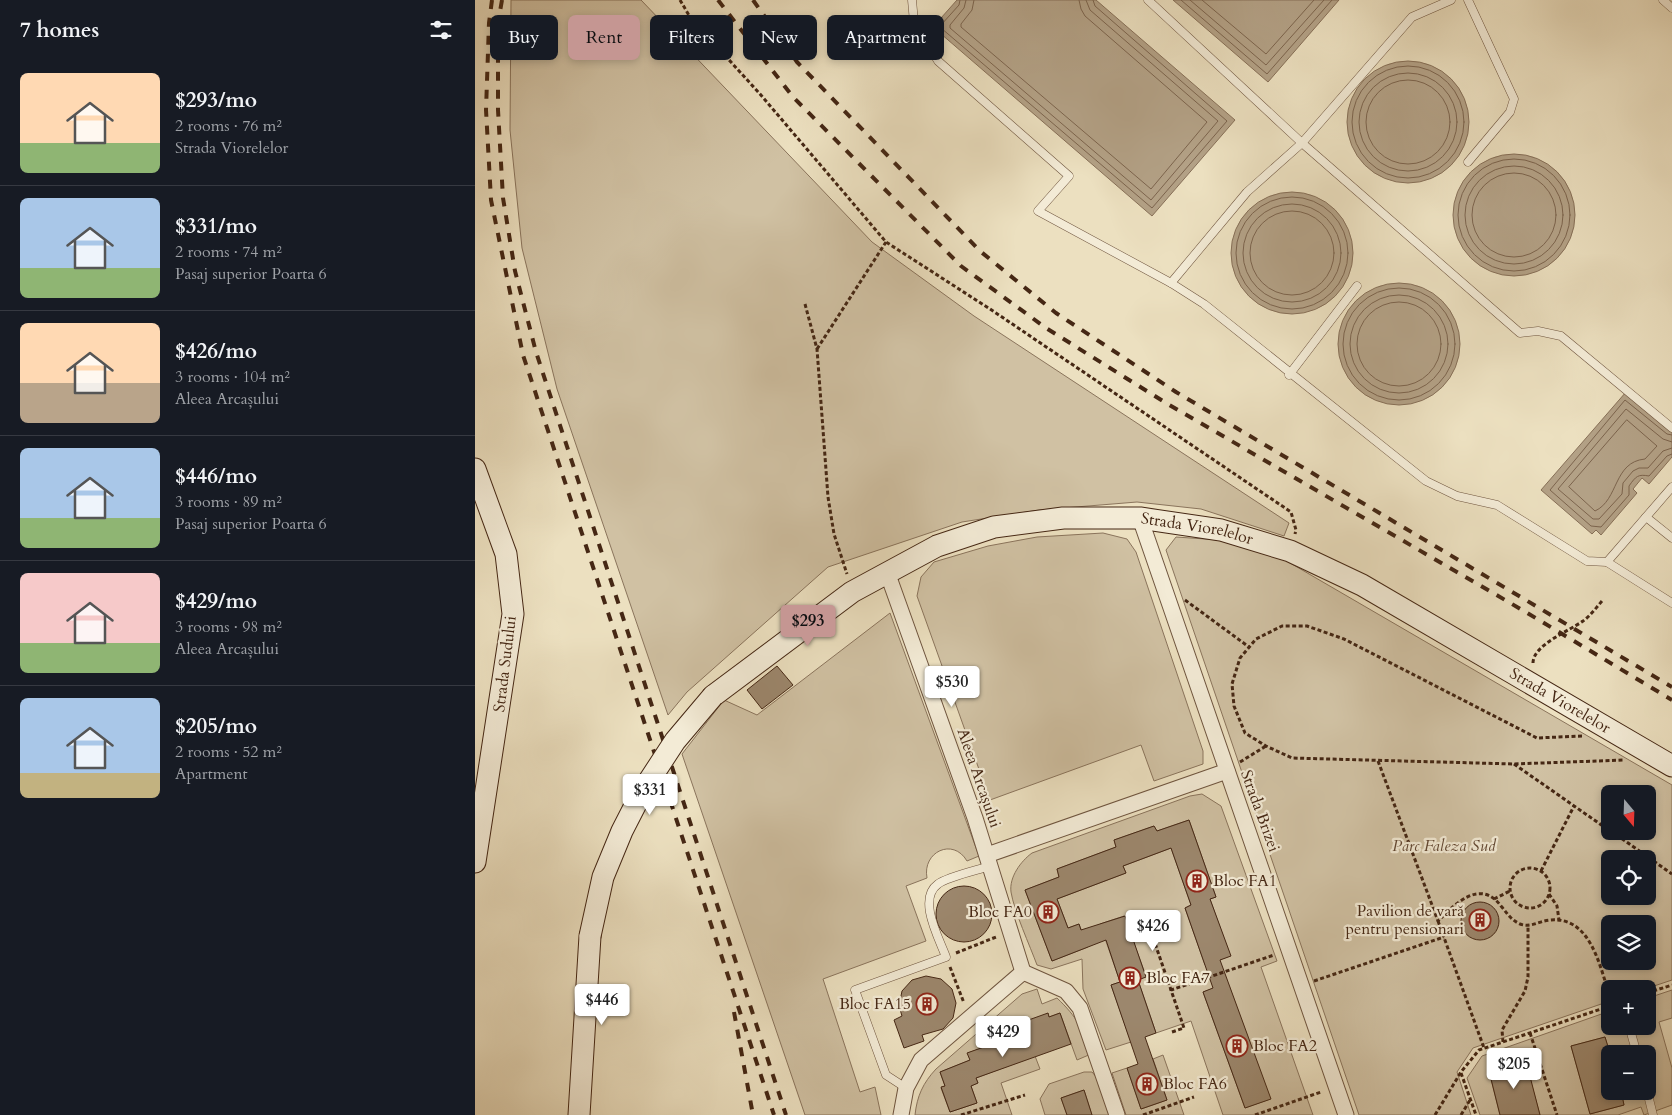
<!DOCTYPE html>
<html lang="en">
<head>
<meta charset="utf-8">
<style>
	:root { --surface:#171b24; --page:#242831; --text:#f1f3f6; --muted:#9ea1a6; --line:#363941; --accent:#c59692 }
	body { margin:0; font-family:Cardo,serif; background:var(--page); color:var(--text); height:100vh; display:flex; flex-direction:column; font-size:19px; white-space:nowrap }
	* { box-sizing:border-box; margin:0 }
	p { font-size:16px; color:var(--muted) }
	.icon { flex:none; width:28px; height:28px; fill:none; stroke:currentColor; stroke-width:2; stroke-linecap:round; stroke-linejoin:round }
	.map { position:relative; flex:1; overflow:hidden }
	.drawer { display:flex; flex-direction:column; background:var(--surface); width:475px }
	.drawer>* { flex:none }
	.top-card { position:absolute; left:15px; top:15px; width:475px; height:45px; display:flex; gap:10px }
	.needle { width:32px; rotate:161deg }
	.tools { position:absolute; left:1126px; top:785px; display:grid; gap:10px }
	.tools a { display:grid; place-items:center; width:55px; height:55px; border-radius:8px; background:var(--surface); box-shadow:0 2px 8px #0003; font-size:25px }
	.price { position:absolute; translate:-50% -42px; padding:0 11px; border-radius:5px; background:#fff; color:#222; font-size:16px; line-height:32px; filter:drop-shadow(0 1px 2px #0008) }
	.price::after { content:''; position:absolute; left:50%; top:30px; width:15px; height:11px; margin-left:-8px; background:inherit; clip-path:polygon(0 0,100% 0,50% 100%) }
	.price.active { background:var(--accent); color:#111 }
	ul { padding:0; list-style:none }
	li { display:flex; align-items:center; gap:15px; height:125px; padding:0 20px }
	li+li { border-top:1px solid var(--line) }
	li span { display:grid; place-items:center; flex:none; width:140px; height:100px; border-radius:8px; color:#555 }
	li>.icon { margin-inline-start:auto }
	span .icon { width:60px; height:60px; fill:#fffc; stroke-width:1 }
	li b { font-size:21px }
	h2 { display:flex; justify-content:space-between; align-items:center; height:60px; padding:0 20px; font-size:21px }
	.tag { padding:0 18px; border-radius:8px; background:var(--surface); box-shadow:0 2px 8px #0003; font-size:18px; line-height:45px }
	.tag.active { background:var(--accent); color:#111 }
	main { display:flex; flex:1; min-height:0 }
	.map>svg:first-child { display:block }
	.green { fill:#d0c1a3; stroke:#8a745c; fill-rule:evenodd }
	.water { fill:#b3a186; stroke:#877058 }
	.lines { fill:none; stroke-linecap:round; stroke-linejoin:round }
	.shore { stroke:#7c644d; stroke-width:1 }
	.building { fill:#9c876d; stroke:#452714 }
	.lane-casing { stroke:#6f553f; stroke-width:9 }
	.street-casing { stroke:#6f553f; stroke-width:17 }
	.secondary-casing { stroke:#452714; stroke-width:23 }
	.path { stroke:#452714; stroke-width:3; stroke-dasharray:4 2.5; stroke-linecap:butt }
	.lane { stroke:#f3ebd6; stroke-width:8 }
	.street { stroke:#f3ebd6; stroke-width:15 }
	.secondary { stroke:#f3ebd6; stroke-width:21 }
	.rail { stroke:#452714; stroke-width:4; stroke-dasharray:9 9; stroke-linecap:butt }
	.secondary-bridge-casing { stroke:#452714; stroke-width:23; stroke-linecap:butt }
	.secondary-bridge { stroke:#f3ebd6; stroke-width:21 }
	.labels { text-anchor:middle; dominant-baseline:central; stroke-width:4.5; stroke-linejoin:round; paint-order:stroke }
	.street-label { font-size:16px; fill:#452714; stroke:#f3ebd6 }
	.park-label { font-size:16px; font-style:italic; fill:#614631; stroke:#f3ebd6 }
	.poi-label { font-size:16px; fill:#452714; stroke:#f3ebd6; text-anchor:start }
</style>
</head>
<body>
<main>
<section class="drawer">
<h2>7 homes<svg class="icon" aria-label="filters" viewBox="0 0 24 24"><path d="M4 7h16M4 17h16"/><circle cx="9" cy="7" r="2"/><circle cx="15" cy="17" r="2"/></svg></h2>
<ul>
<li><span style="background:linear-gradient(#ffd9b3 70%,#8fb573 0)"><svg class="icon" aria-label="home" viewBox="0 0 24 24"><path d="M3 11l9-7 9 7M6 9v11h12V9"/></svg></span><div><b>$293/mo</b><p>2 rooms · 76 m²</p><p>Strada Viorelelor</p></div></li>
<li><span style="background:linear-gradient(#a9c7e8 70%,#8fb573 0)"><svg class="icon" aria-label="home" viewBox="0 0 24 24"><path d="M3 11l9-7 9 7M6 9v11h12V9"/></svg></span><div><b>$331/mo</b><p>2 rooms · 74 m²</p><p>Pasaj superior Poarta 6</p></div></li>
<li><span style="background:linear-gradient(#ffd9b3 60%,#b9a48a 0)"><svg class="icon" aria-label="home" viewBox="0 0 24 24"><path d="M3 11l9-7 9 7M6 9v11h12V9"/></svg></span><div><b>$426/mo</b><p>3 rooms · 104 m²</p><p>Aleea Arcașului</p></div></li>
<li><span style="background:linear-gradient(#a9c7e8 70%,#8fb573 0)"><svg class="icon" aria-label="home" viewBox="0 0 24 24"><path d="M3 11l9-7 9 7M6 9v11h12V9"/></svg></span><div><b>$446/mo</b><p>3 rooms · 89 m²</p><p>Pasaj superior Poarta 6</p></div></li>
<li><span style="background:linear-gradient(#f6c9c9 70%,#8fb573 0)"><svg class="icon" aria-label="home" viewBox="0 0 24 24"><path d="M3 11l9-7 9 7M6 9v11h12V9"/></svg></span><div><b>$429/mo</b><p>3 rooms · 98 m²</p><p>Aleea Arcașului</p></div></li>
<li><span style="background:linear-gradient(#a9c7e8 75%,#c2b280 0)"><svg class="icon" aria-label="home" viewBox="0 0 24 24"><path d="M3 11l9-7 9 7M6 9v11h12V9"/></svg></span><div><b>$205/mo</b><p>2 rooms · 52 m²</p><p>Apartment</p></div></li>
</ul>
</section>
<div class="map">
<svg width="1197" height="1115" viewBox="0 0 1197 1115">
	<rect width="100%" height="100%" fill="#ece0c0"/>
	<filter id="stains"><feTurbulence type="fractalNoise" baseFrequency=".004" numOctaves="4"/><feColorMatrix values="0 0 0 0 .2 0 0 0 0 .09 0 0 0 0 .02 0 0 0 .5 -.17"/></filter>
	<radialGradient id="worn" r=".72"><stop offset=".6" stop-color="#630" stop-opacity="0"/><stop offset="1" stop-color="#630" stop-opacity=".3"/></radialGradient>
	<!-- green -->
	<g class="green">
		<path d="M36,0H166L397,242L499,316L814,523L809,536L726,509L662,502L564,510L487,522L353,567L212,692L193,715L82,389L47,248L35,130Z"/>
		<path d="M628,533L652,539L661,552L728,751V764L679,781L666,745L515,800L442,596L446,577L459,562L513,546L562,537Z"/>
		<path d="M701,537L745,540L810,560L1197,785V980L1170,989H1135V1001L998,1048L982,1072L996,1115H884L691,550ZM1135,794H1172V831H1135ZM1135,859H1172V896H1135ZM1135,924H1172V961H1135Z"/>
		<path d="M415,613L504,856L492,861C478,837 447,852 452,878L431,886L451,941L348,979L385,1092L400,1087L406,1115H330L207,754L249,700L282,715Z"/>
		<path d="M727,794L746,806L802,961L786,967L838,1115H748L716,1021L681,1033L663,980L671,976L649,916L625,924L645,982L636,985L656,1042L631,1050L608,989L607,959L576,969L562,965C555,946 539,911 536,892C534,877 546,861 557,853L715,796ZM714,820L741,897L735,899L755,956L730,965L710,908L716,905L696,848L648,866L651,873L582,899L593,928L604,924L613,947L577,961L550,890L584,877L582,869L641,847L639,840L679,826L682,831ZM753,983L795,1099L770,1108L728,992Z"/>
		<path d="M562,989L567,1004L582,998C602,1017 608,1029 616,1054L602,1060L585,1013L574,1017L573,1013L551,1032L493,1053L495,1060L465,1072L470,1086L466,1088L475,1112L502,1103L496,1086L503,1083L501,1078L560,1056L565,1069L526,1083L537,1115H440C442,1096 448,1083 461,1069L547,994Z"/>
		<path d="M1197,990V1018L1184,1022L1197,1068V1105L1169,1115L1166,1107L1143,1115H1065L1050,1061L1014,1071L1025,1115H1005L992,1078L1007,1056L1135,1011V1026H1172L1173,998ZM1130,1037L1135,1054H1172V1091H1146L1149,1105L1115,1114L1096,1046Z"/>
		<path d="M688,1055L709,1115H651L637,1073L652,1068L666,1109L692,1100L678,1059Z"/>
		<path d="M609,1072H617L623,1079L635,1115H617L609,1090L586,1098L592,1115H570L565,1099L574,1084Z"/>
	</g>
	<!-- water -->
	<g class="water">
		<path d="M482,0H621L760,120L677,216L458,27Z"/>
		<path d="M698,0H864L793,82Z"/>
		<circle cx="933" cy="122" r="61"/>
		<circle cx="1039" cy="215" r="61"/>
		<circle cx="817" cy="253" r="61"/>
		<circle cx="924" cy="344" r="61"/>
		<path d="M1151,392L1197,432V457L1174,484L1167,478L1158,489L1162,493L1126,535L1121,530L1117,534L1066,490Z"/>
	</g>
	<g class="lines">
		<!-- shore -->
		<g class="shore">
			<path d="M485,0L484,5L466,25V28L677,208L752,121L620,6L618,0"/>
			<path d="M491,0L489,8L475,25V28L676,200L743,121L615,10L611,0"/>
			<path d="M499,0L497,10L486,24V27L676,189L732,122L610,16L606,9L604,0"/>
			<path d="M706,0L792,74L857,0"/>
			<path d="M715,0L791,65L849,0"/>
			<path d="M727,0L791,54L839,0"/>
			<circle cx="933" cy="122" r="56"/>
			<circle cx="933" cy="122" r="49"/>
			<circle cx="933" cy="122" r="42"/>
			<circle cx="1039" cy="215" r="56"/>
			<circle cx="1039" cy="215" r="49"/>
			<circle cx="1039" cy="215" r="42"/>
			<circle cx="817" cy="253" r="56"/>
			<circle cx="817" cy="253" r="49"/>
			<circle cx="817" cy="253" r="42"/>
			<circle cx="924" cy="344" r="56"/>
			<circle cx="924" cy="344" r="49"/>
			<circle cx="924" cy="344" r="42"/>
			<path d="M1152,420L1182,446L1170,459C1138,462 1144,500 1120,511L1094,487Z"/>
			<path d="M1197,435L1192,434L1150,400L1075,490L1116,526L1126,527L1154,495V486C1161,476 1163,474 1174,476L1192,456L1197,454"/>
			<path d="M1197,442L1188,439L1151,409L1083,489L1118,519H1124L1147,494L1148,483L1158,471L1164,468H1173L1188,451L1197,448"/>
		</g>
	</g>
	<!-- building -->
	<g class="building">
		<path d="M302,666L318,685L287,709L272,690Z"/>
		<path d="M714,820L741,897L735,899L756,956L745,960L796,1099L770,1108L728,992L738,988L710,908L716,905L696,848L648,866L651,873L582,899L593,928L604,924L606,930L650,916L671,977L663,980L681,1033L670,1037L692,1100L666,1109L652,1068L663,1064L636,985L645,982L631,940L577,961L550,890L584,877L582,869L641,847L639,840L679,826L682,831Z"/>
		<circle cx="489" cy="914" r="28"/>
		<circle cx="1005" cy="921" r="19"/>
		<path d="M451,976L466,979L477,989L481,1003L478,1018L468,1029L447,1035L449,1041L429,1048L419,1020L427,1016L424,1006L427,991L437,980Z"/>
		<path d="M573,1013L574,1017L585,1013L596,1044L501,1078L503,1083L496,1086L502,1103L475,1112L466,1087L470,1086L465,1072L495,1060L492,1053L551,1032L548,1022Z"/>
		<path d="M1130,1037L1135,1053V1091H1146L1149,1105L1115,1114L1096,1046Z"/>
		<path d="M1051,1061L1065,1115H1025L1014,1071Z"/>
		<path d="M609,1090L617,1115H592L586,1098Z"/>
	</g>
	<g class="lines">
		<!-- lane casing -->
		<g class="lane-casing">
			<g id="lane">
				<path d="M437,0L439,22L463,61L594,176L563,211L696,283L729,304L951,481L982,496L1022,505L1112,561L1132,562L1197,603"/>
				<path d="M673,0L827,143L1045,333L1063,331L1086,336L1197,428"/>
				<path d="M1188,0L1197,8"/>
				<path d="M993,162L1035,112L1039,99L993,0"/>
				<path d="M696,283L772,192L827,143L937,17L976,0"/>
				<path d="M814,375L882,286"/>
				<path d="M1171,517L1197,538"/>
				<path d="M1132,562L1197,487"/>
				<path d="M1154,1026L1162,1054"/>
				<path d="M431,1088L411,1075L380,990L471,957C464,938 442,899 463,884C472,877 503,870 515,866"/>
				<path d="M1172,1091L1178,1115"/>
			</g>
		</g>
		<!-- street casing -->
		<g class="street-casing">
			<g id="street">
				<path d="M665,518L871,1115"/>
				<path d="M412,572L500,818L548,972"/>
				<path d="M512,855L752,771"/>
				<path d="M548,972L591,991L605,1008L642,1115"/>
				<path d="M426,1115L431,1088L446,1060L548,972"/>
			</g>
		</g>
		<!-- secondary casing -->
		<g class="secondary-casing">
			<g id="secondary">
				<path d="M0,469L31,554L38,614L0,862"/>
				<path id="s1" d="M238,696L377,592L462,546L519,527L588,518H665L746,530L815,551L887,585L1197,766"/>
				<path d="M104,1115L115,936"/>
			</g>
		</g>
		<!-- path -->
		<g class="path">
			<path d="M205,0L215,17L285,94L411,242L515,309L816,512L821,530L820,534"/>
			<path d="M330,304L342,349L353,497L359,534L372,574"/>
			<path d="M342,349L411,242"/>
			<path d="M710,600L774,647"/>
			<path d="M1058,663C1058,645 1094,631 1108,621C1115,616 1121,608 1127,601"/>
			<path d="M1107,736L1062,738L869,639L832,626H807L781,639L765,658L757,684L759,706L770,733L791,746L817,758L1039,764L1149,760"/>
			<path d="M903,761L963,921C980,904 1005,878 1026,906C1032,913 1036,920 1045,924C1056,928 1064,921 1075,920C1116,916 1125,967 1135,997"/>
			<path d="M765,762L791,746"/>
			<path d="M1039,764L1135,831"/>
			<path d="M1136,831L1197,874"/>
			<circle cx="1055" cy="888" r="20"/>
			<path d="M1066,871L1099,806"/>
			<path d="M1074,894L1082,906L1084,920"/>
			<path d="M1019,899L1035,891"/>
			<path d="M963,921L1009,1048"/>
			<path d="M655,932L674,926L696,990"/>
			<path d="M481,953L521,937"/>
			<path d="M475,967L489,1003"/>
			<path d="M839,981L969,937"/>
			<path d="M1172,993L1197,985"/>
			<path d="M697,1032L709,1028L696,990L799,955"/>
			<path d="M1055,1033L1082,1115"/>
			<path d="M1028,1042L1027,1030L1050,991L1053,977V926"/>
			<path d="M986,1073L1001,1115"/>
			<path d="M486,1115L550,1095"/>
			<path d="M668,1115L719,1097"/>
			<path d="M780,1115L846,1092"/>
			<path d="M960,1115L986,1072L1004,1050L1135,1006"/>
			<path d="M986,1115L995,1100"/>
		</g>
		<!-- lane -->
		<use href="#lane" class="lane"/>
		<!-- street -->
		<use href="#street" class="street"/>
		<!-- secondary -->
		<use href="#secondary" class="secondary"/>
		<!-- rail -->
		<g class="rail">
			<path d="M17,0L14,23L11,110L16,200L48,355L299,1115"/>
			<path d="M27,0L23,23V110L28,198L40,271L61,352L311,1115"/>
			<path d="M243,0L318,97L486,266L571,328L691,403L1049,611L1197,700"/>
			<path d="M278,0L322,62L505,251L581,313L701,392L1197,687"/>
			<path d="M259,1012L278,1115"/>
		</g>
		<!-- secondary-bridge casing -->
		<g class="secondary-bridge-casing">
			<path id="secondary-bridge" d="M115,936L128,877L147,831L168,790L200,741L238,696"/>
		</g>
		<!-- secondary-bridge -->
		<use href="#secondary-bridge" class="secondary-bridge"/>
	</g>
	<!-- icons -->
	<defs>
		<g id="building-ring" transform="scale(1.125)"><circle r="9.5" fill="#f3ebd6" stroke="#8f2418" stroke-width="1.5"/><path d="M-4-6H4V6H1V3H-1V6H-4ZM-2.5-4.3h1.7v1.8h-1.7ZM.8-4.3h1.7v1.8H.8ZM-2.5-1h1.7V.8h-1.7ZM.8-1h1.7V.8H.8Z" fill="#8f2418"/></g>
	</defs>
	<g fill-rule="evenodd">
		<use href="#building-ring" x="722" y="881"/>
		<use href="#building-ring" x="573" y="912"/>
		<use href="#building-ring" x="1005" y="920"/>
		<use href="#building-ring" x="655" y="978"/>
		<use href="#building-ring" x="452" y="1004"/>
		<use href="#building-ring" x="762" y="1046"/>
		<use href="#building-ring" x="672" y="1084"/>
	</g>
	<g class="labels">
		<!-- street labels -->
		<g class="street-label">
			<text stroke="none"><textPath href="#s1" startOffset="535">Strada Viorelelor</textPath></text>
			<text transform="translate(30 664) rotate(-83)">Strada Sudului</text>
			<text stroke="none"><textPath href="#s1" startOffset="940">Strada Viorelelor</textPath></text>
			<text transform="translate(504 778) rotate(71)">Aleea Arcașului</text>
			<text transform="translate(785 811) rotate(70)">Strada Brizei</text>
		</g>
		<!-- park labels -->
		<g class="park-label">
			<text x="969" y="846">Parc Faleza Sud</text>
		</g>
		<!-- poi labels -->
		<g class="poi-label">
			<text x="738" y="881">Bloc FA1</text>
			<text x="989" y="911" text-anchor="end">Pavilion de vară<tspan x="989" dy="18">pentru pensionari</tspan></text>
			<text x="557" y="912" text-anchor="end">Bloc FA0</text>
			<text x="671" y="978">Bloc FA7</text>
			<text x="436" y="1004" text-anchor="end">Bloc FA15</text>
			<text x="778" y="1046">Bloc FA2</text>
			<text x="688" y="1084">Bloc FA6</text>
		</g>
	</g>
	<rect width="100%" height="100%" filter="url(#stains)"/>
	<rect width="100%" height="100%" fill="url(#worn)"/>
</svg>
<div class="tools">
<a><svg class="needle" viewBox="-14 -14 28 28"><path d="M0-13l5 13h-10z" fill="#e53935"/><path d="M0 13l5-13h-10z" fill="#9ea1a6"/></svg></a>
<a><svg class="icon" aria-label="locate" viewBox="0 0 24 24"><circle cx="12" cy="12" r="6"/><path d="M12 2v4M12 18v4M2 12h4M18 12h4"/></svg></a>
<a><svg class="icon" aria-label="layers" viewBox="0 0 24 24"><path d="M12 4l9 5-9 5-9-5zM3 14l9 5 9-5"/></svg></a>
<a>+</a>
<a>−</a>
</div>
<b class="price active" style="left:333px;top:647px">$293</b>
<b class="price" style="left:477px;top:708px">$530</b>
<b class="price" style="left:175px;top:816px">$331</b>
<b class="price" style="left:678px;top:952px">$426</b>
<b class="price" style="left:127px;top:1026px">$446</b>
<b class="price" style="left:528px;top:1058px">$429</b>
<b class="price" style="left:1039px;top:1090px">$205</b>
<div class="top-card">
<a class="tag">Buy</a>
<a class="tag active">Rent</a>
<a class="tag">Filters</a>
<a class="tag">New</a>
<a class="tag">Apartment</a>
</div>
</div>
</main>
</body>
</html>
